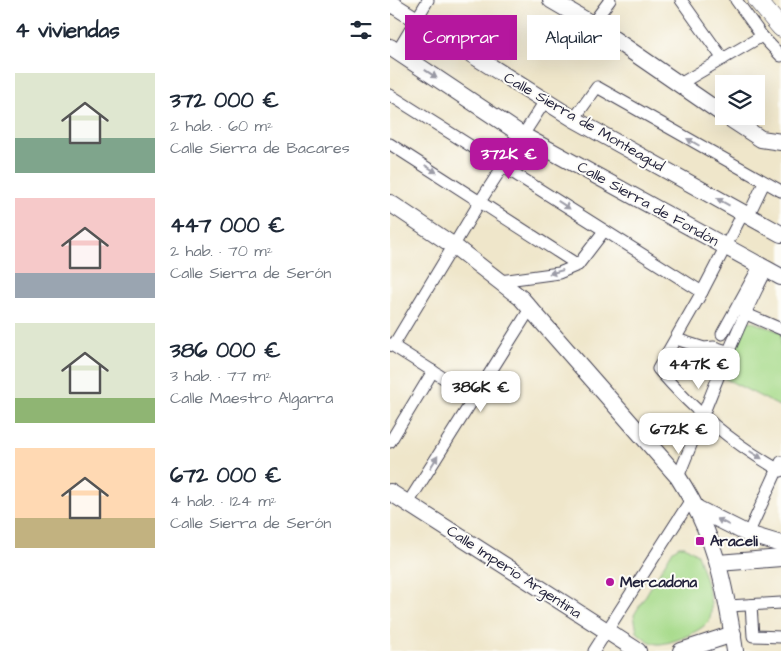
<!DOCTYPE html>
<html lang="es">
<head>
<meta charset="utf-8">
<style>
	:root { --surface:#fff; --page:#f6f6f7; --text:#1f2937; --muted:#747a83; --accent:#b5179e }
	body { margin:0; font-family:"Architects Daughter",sans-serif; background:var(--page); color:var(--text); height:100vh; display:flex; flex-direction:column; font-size:19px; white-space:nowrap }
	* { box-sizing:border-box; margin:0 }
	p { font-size:16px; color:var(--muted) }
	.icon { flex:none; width:28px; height:28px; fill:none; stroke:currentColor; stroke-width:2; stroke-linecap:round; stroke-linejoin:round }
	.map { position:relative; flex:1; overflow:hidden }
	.sheet { display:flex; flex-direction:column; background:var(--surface); width:390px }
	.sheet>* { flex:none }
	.top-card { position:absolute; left:15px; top:15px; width:300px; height:45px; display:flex; gap:10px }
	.tools { position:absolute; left:325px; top:75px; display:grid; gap:10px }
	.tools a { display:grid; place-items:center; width:50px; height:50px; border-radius:0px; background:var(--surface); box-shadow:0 5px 20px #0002; font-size:25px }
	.price { position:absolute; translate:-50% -42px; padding:0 11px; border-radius:10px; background:#fff; color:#222; font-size:16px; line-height:32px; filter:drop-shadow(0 1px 2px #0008) }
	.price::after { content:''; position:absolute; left:50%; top:30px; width:15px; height:11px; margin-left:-8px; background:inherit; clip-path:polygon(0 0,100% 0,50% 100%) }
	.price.on { background:var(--accent); color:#fff }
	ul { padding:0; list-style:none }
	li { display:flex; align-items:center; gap:15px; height:125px; padding:0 15px }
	li span { display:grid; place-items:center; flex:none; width:140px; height:100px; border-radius:0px; color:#555 }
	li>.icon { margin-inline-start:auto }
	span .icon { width:60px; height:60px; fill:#fffc; stroke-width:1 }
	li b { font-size:21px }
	h2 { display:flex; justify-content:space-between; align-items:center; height:60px; padding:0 15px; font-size:21px }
	.chip { padding:0 18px; border-radius:0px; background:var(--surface); box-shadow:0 5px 20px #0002; font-size:18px; line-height:45px }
	.chip.on { background:var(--accent); color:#fff }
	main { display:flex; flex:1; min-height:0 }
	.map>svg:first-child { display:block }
	.green { fill:#a6da89; stroke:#647e62 }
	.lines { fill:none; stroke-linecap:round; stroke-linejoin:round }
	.street-casing { stroke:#413f50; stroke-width:13 }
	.secondary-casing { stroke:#413f50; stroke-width:18 }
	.primary-casing { stroke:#413f50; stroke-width:19 }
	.street { stroke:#fff; stroke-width:11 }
	.secondary { stroke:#fff; stroke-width:16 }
	.primary { stroke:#fff; stroke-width:18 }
	.oneway { fill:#9c9ca7 }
	.poi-dot { fill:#b5179e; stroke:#fdfcf7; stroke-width:2 }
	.labels { text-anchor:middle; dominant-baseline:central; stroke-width:4; stroke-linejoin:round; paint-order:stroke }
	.street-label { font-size:15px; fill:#22223b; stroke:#fdfcf7 }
	.poi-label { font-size:15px; font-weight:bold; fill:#22223b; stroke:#fdfcf7; text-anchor:start }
</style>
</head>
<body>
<main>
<section class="sheet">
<h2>4 viviendas<svg class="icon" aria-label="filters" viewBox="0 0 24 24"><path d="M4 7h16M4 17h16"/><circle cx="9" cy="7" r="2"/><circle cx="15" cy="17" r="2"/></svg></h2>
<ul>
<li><span style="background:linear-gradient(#dfe7d0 65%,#7fa58c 0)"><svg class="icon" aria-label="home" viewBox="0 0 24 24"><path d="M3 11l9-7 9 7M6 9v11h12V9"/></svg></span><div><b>372 000 €</b><p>2 hab. · 60 m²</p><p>Calle Sierra de Bacares</p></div></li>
<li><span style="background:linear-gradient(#f6c9c9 75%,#9aa5b1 0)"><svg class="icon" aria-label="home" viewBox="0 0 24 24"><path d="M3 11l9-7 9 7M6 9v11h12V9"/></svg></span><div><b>447 000 €</b><p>2 hab. · 70 m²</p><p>Calle Sierra de Serón</p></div></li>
<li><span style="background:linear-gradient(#dfe7d0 75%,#8fb573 0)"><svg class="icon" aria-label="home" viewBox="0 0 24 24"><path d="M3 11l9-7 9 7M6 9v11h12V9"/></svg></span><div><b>386 000 €</b><p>3 hab. · 77 m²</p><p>Calle Maestro Algarra</p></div></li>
<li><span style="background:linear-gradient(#ffd9b3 70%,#c2b280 0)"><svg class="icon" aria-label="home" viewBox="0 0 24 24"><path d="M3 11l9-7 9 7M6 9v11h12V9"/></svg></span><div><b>672 000 €</b><p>4 hab. · 124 m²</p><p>Calle Sierra de Serón</p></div></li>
</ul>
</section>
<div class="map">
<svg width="391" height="651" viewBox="0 0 391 651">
	<rect width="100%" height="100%" fill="#fdfcf7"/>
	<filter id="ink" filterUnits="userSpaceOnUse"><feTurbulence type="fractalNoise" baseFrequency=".02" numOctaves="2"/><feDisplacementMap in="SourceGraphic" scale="10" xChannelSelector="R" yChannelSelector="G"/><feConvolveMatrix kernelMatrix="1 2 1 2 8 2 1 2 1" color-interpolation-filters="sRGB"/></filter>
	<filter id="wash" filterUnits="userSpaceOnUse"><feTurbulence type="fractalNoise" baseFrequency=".0096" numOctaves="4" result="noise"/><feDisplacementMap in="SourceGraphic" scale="20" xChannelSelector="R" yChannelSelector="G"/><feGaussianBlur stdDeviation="1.12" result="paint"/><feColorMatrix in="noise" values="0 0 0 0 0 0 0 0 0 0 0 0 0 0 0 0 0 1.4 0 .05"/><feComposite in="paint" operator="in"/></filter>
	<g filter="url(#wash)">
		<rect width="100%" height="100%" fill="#efe6ca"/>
		<!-- green -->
		<g class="green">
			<path d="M357,320L391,332V407L332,377Z"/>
			<path d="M289,546H295L307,554C312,569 325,602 320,618C317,630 279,645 267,644C260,643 252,637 247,632L244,615L283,550Z"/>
		</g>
	</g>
	<g filter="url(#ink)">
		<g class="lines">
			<!-- street casing -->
			<g class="street-casing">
				<g id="street">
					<path d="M291,0L333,59"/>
					<path d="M346,0L372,36L391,56"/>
					<path d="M202,24L220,0"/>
					<path d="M7,52L38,0"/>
					<path d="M288,85L372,36"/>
					<path d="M0,95L312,292"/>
					<path d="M184,119L207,87L391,191"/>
					<path d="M0,144L188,265"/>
					<path d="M353,213L312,292L268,369C305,412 342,443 391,471"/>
					<path d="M358,216L374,183"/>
					<path d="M110,281L169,273L188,265L214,231"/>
					<path d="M354,313L391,329"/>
					<path d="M332,334L370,265"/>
					<path d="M286,339L314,348L324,347L337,351"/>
					<path d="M0,344L85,398"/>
					<path d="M3,346L91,200L155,101"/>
					<path d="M0,442L43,371"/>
					<path d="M288,477C317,407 342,336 377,269"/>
					<path d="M18,503L140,309"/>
					<path d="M358,534L391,462"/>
					<path d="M361,605L363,636L391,637"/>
					<path d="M338,606L391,603"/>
					<path d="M204,651L302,498"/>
				</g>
			</g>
			<!-- secondary casing -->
			<g class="secondary-casing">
				<g id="secondary">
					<path d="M161,0L202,24L334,115"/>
					<path d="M0,3L184,119L391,234"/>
					<path d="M0,47L132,135L391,277"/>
					<path d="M336,116L371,139L391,142"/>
					<path d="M0,203L64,246L131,298L288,477C325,534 335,584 345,651"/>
					<path d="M0,492L248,651"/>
					<path d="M308,509L358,534L391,544"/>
					<path d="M328,563L391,558"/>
					<path d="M291,651L343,634"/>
				</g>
			</g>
			<!-- primary casing -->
			<g class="primary-casing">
				<path id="primary" d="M367,0L391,28"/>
			</g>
			<!-- street -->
			<use href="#street" class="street"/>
			<!-- secondary -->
			<use href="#secondary" class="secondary"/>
			<!-- primary -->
			<use href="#primary" class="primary"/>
		</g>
		<!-- one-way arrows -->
		<defs><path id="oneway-solid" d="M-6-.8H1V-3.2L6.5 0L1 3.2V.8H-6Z" transform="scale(1.25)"/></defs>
		<g class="oneway">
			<use href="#oneway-solid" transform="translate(41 74) rotate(34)"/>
			<use href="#oneway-solid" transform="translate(303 142) rotate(-150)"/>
			<use href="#oneway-solid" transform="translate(41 169) rotate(32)"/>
			<use href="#oneway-solid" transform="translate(333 202) rotate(-151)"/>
			<use href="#oneway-solid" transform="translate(174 205) rotate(33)"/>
			<use href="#oneway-solid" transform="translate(166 272) rotate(165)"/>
			<use href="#oneway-solid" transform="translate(366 455) rotate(32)"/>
			<use href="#oneway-solid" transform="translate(44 462) rotate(-58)"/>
			<use href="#oneway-solid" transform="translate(333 522) rotate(-153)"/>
		</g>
	</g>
	<!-- markers -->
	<g class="poi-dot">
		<rect x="305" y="536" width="10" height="10" rx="2.5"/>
		<circle cx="220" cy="582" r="5"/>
	</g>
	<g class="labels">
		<!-- street labels -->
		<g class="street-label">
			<text transform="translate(194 122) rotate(30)">Calle Sierra de Monteagud</text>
			<text transform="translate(258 204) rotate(29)">Calle Sierra de Fondón</text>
			<text transform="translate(124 572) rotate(33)">Calle Imperio Argentina</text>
		</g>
		<!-- poi labels -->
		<g class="poi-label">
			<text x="320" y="541">Araceli</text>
			<text x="230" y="582">Mercadona</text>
		</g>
	</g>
</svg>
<div class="tools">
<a><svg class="icon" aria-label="layers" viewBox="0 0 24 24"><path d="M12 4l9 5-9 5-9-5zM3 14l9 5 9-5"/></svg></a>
</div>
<b class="price on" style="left:119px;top:180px">372K €</b>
<b class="price" style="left:309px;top:390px">447K €</b>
<b class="price" style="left:91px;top:413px">386K €</b>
<b class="price" style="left:289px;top:455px">672K €</b>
<div class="top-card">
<a class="chip on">Comprar</a>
<a class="chip">Alquilar</a>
</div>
</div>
</main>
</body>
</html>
